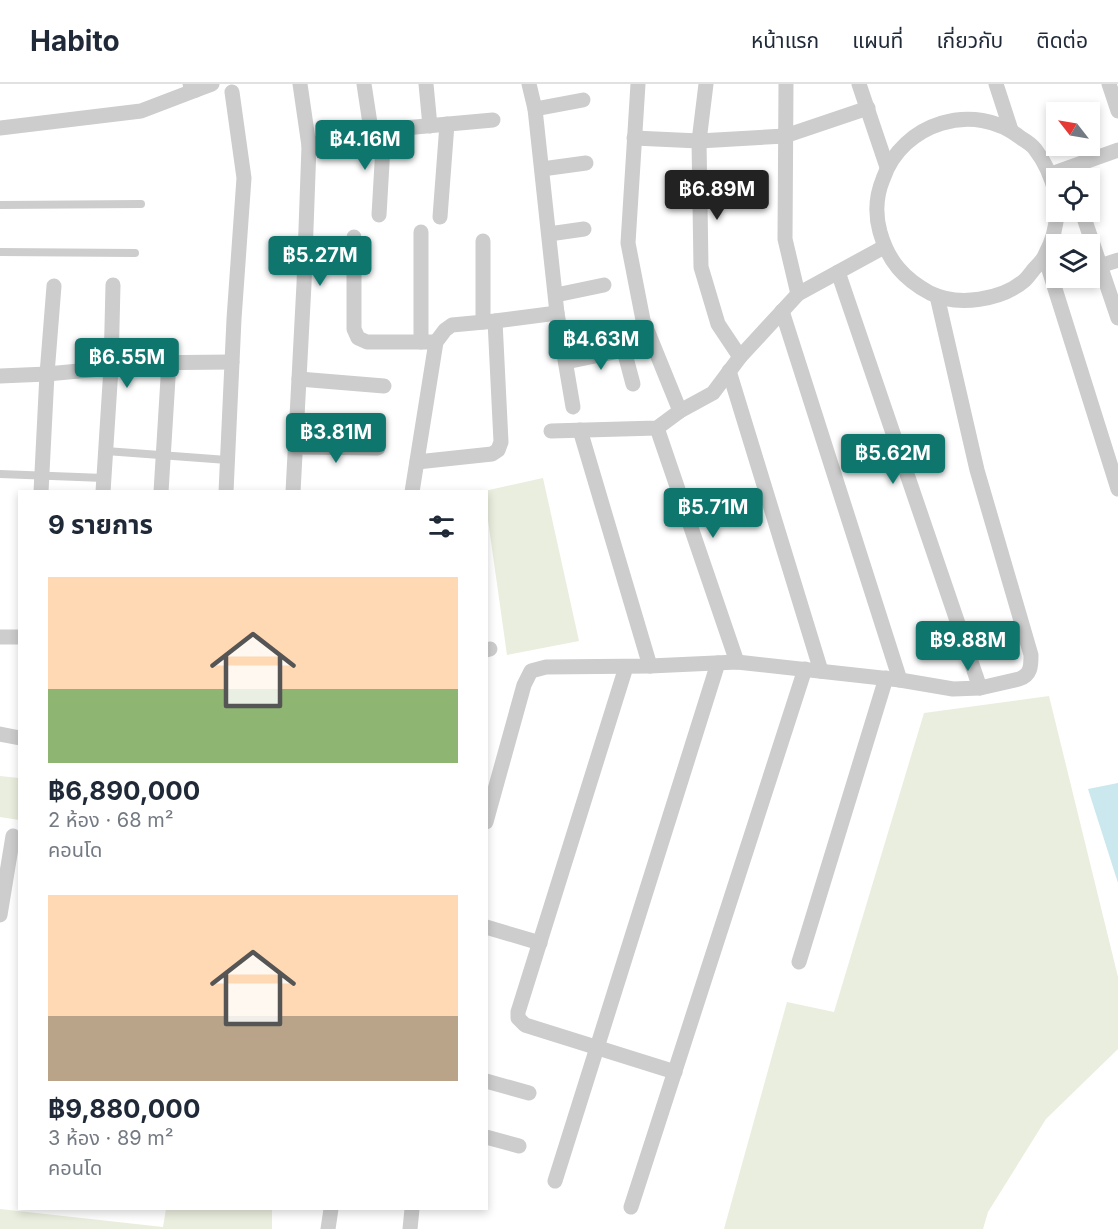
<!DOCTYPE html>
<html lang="th">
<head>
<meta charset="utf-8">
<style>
	:root { --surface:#fff; --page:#f6f6f7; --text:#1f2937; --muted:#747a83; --line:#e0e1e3; --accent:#0f766e }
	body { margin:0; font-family:Inter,"Noto Sans Thai",sans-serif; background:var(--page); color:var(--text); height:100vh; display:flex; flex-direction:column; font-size:22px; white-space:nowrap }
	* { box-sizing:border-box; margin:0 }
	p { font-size:20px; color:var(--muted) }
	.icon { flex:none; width:33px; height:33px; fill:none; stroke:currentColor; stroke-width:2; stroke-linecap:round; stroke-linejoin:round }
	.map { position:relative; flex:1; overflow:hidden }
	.details { position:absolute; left:18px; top:406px; width:470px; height:720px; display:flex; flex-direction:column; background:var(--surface); border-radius:0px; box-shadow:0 3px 9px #0003 }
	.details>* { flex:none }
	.needle { width:39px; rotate:301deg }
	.fabs { position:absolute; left:1046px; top:18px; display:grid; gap:12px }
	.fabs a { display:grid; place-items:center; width:54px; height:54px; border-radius:0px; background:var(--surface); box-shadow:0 3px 9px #0003; font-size:30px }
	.price { position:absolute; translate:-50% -51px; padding:0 14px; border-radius:6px; background:var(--accent); color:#fff; font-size:20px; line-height:39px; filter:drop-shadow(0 2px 3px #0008) }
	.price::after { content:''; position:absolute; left:50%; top:36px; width:18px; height:14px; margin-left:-9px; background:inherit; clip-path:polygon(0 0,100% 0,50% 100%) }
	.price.active { background:#222; color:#fff }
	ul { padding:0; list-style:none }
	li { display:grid; align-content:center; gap:12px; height:318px; padding:0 30px }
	li span { display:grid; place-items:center; height:186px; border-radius:0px; color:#555 }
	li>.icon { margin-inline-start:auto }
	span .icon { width:108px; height:108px; fill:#fffc; stroke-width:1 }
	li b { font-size:26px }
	h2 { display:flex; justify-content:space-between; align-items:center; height:72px; padding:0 30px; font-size:26px }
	header { display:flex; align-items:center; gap:36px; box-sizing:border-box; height:84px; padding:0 30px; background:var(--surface); border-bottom:2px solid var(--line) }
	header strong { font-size:28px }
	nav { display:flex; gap:33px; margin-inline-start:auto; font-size:21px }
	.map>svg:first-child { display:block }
	.green { fill:#eaeede }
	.water { fill:#cae8ee }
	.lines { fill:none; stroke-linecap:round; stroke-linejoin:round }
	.lane { stroke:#cdcdcd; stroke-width:8 }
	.street { stroke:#cdcdcd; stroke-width:15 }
</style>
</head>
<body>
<header>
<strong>Habito</strong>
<nav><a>หน้าแรก</a><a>แผนที่</a><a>เกี่ยวกับ</a><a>ติดต่อ</a></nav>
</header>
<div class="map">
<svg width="1118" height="1145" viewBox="0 0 1118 1145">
	<rect width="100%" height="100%" fill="#fff"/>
	<!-- green -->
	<g class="green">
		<path d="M543,394L579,557L507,571L486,422V408L484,407Z"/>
		<path d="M1049,612L1118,893V965L1046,1035L988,1128L983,1145H724L787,918L834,928L924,629Z"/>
		<path d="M0,692L19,694V736L0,733Z"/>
		<path d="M0,1125L163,1143L166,1125H272V1145H0Z"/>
	</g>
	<!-- water -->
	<path class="water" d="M1118,699V799L1088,705Z"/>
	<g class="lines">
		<!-- lane -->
		<g class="lane">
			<path d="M0,121L141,120"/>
			<path d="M0,168L135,169"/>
			<path d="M106,367L227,376"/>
			<path d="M0,390L104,394"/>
		</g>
		<!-- street -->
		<g class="street">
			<path d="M190,0L196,6L212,0"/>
			<path d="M364,0L371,46"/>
			<path d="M426,0L430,42"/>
			<path d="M638,0L628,159L643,236L680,327"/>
			<path d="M706,0L699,57L701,183L718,240L740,273"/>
			<path d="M786,0L785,155L798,210"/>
			<path d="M859,0L887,83"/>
			<path d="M996,0L1011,46"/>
			<path d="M1109,0L1118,27"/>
			<path d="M535,25L583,16"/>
			<path d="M0,44L141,27L196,6"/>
			<path d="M634,54L699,57L785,52L868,24"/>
			<path d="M309,62L357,46L393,45L493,36"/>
			<path d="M542,85L586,79"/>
			<path d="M1051,90L1118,66"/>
			<path d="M1056,111C1052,94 1046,79 1035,65C1032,61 1026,57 1021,54C974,16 902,39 883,95C876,112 875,130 880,148C888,177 904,195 930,209C958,223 1002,216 1025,196C1028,193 1031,189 1034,185C1038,181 1043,176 1045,171C1053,157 1056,144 1057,128"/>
			<path d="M1082,128L1118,234"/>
			<path d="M379,131L384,45"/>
			<path d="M440,133L447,40"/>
			<path d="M549,150L584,145"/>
			<path d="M354,153V245L358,254L367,258H436"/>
			<path d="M483,157V238"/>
			<path d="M1045,173L1118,405"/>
			<path d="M1100,182L1118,176"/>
			<path d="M838,188L980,604"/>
			<path d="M556,211L604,201"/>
			<path d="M782,227L900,596"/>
			<path d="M557,229L573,323"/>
			<path d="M421,258V148"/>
			<path d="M566,278L619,267H622L625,270L633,300"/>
			<path d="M729,287L821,587"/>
			<path d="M0,292L47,290L111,284L130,279L232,278"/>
			<path d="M299,295L384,302"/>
			<path d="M657,344L737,578"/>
			<path d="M580,346L650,582"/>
			<path d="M551,347L657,344L680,327L713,309L740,273L798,210L884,163"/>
			<path d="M296,363L378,364"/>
			<path d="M417,378L492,370L498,366L501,358L495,237"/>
			<path d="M41,408L47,290L54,202"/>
			<path d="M103,408L111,284L113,201"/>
			<path d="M161,408L169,278"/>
			<path d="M226,408L234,235L244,94L232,8"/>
			<path d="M293,408L304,200L309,62L300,0"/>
			<path d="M412,408L436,258L445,246L452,241L495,237L557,229L535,25L529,0"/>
			<path d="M0,553H20"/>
			<path d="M486,566L490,565"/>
			<path d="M626,583L518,928V934L525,941L675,988"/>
			<path d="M0,650L20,654"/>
			<path d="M486,738L524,601L531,587L546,583L650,582L737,578L900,596L953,605L980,604L1019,595C1031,591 1031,582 1031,571L977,386L937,212"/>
			<path d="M0,831L13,752"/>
			<path d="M486,843L540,859"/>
			<path d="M799,878L886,594"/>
			<path d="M486,997L529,1009"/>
			<path d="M486,1053L519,1062"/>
			<path d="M555,1097L718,579"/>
			<path d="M631,1123L805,585"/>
			<path d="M328,1145L331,1125"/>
			<path d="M410,1145L412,1125"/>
		</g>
	</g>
</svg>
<div class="fabs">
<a><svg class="needle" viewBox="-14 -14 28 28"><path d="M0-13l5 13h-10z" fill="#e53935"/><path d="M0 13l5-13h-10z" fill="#747a83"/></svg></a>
<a><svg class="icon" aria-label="locate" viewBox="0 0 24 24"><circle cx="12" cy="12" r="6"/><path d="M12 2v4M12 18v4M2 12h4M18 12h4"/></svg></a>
<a><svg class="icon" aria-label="layers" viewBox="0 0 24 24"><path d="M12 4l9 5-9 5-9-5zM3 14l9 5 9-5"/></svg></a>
</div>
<b class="price" style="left:365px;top:87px">฿4.16M</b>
<b class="price active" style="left:717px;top:137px">฿6.89M</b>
<b class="price" style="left:320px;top:203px">฿5.27M</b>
<b class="price" style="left:601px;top:287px">฿4.63M</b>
<b class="price" style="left:127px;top:305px">฿6.55M</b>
<b class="price" style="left:336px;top:380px">฿3.81M</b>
<b class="price" style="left:893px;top:401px">฿5.62M</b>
<b class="price" style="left:713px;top:455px">฿5.71M</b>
<b class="price" style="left:968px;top:588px">฿9.88M</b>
<section class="details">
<h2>9 รายการ<svg class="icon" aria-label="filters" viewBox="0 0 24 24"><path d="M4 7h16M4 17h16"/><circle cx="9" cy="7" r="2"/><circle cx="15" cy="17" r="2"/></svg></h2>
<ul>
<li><span style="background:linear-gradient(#ffd9b3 60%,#8fb573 0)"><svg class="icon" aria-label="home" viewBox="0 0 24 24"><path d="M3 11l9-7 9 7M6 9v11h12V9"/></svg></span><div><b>฿6,890,000</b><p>2 ห้อง · 68 m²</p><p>คอนโด</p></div></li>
<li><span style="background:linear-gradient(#ffd9b3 65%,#b9a48a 0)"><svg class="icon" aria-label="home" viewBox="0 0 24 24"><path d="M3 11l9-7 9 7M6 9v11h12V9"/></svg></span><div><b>฿9,880,000</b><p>3 ห้อง · 89 m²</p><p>คอนโด</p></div></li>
</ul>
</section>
</div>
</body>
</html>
